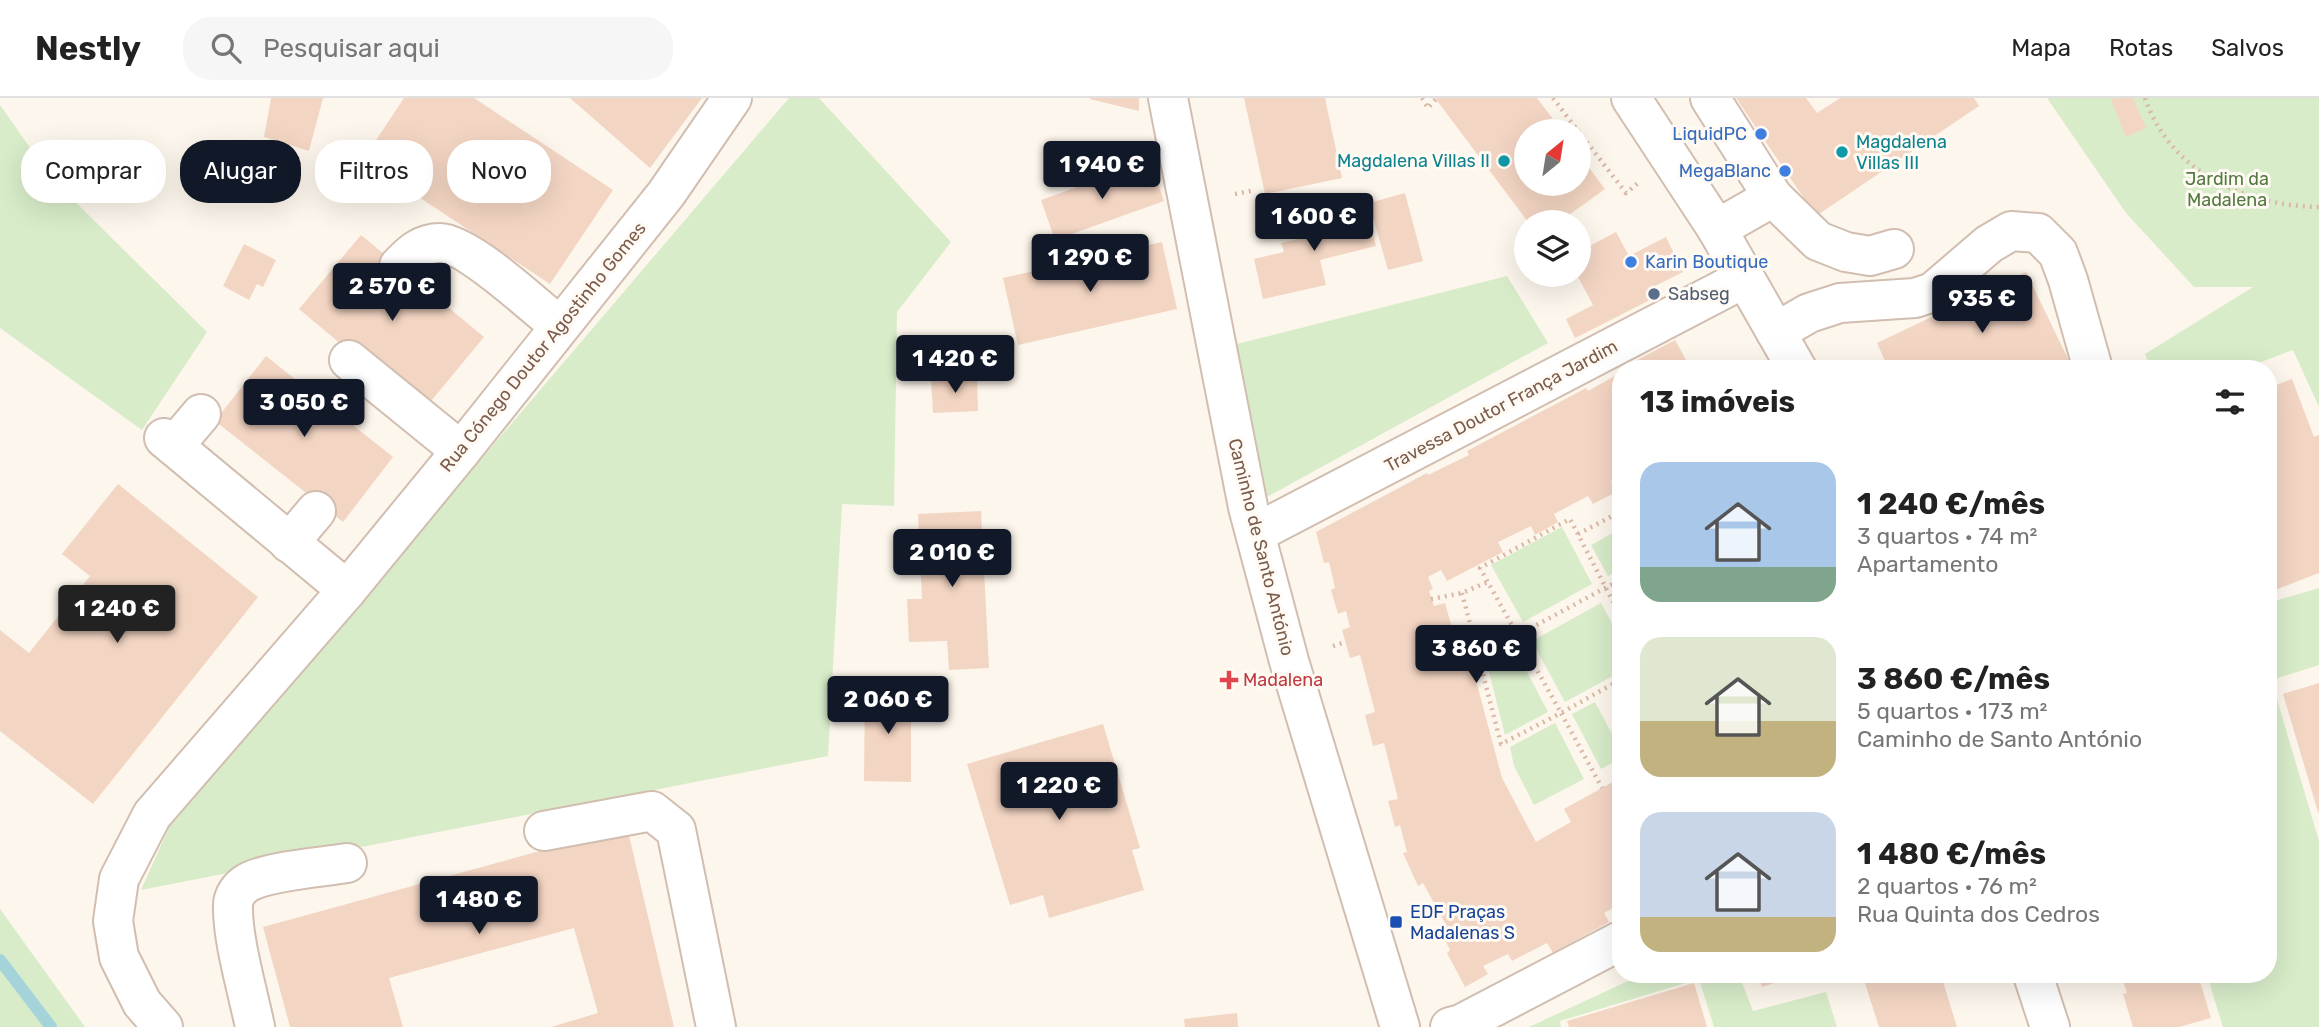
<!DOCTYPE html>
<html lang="pt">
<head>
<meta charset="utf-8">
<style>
	:root { --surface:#fff; --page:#f6f6f6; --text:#222; --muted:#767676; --line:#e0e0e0; --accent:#111827 }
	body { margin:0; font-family:Rubik,sans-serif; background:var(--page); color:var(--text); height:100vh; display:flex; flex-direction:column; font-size:26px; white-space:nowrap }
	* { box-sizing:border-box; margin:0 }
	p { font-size:23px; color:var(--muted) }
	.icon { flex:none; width:38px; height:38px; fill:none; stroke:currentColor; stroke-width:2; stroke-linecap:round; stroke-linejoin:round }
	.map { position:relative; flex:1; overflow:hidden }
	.drawer { position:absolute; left:1612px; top:262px; width:665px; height:623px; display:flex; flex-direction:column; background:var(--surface); border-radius:28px; box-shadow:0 7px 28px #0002 }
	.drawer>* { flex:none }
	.top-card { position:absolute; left:21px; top:42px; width:665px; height:63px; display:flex; gap:14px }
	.needle { width:46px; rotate:30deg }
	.fabs { position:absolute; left:1514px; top:21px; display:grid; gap:14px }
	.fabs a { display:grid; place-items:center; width:77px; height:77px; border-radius:50%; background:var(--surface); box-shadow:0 7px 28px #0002; font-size:35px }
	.price { position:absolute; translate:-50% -60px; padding:0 16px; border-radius:7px; background:var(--accent); color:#fff; font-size:23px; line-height:46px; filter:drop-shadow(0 2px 4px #0008) }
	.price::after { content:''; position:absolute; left:50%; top:42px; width:21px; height:16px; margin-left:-10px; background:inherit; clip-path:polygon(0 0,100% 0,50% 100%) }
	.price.on { background:#222; color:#fff }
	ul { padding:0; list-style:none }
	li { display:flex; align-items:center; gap:21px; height:175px; padding:0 28px }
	li span { display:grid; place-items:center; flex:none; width:196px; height:140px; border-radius:21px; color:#555 }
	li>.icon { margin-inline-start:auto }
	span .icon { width:84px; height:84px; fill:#fffc; stroke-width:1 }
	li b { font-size:30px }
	h2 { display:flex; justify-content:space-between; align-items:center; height:84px; padding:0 28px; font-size:30px }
	.chip { padding:0 24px; border-radius:28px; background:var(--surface); box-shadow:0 7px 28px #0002; font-size:24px; line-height:63px }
	.chip.on { background:var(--accent); color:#fff }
	header { display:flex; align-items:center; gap:42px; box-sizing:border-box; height:98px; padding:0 35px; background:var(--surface); border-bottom:2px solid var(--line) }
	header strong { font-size:33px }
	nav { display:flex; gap:38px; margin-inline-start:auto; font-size:24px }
	.search { width:490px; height:63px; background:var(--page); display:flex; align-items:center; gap:18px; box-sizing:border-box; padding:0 24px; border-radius:28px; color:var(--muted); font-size:26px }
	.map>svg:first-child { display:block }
	.green { fill:#d8ecc9 }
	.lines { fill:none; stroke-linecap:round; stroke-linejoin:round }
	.stream { stroke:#a5d3da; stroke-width:12 }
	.building { fill:#f3d5c3 }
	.minor-casing { stroke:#d1beb0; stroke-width:42 }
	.path { stroke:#d9b8a5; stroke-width:4.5; stroke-dasharray:2 5; stroke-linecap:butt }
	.minor { stroke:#fff; stroke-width:38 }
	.shop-dot { fill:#3f7fe0; stroke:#fffaf3; stroke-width:2.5 }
	.culture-dot { fill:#0f9aa8; stroke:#fffaf3; stroke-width:2.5 }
	.service-dot { fill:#5c6f8a; stroke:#fffaf3; stroke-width:2.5 }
	.health-dot { fill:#e0444e; stroke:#fffaf3; stroke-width:2.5 }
	.transit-dot { fill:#1a4fb4; stroke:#fffaf3; stroke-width:2.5 }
	.labels { text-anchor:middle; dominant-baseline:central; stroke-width:6; stroke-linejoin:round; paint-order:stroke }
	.shop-label { font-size:18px; fill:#366cbe; stroke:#fffaf3; text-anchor:end }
	.culture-label { font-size:18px; fill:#0d838f; stroke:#fffaf3; text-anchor:start }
	.park-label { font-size:18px; fill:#537a41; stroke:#fffaf3 }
	.service-label { font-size:18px; fill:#4e5e75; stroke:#fffaf3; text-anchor:start }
	.street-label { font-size:18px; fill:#7a5c4d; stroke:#fffaf3 }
	.health-label { font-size:18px; fill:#be3a42; stroke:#fffaf3; text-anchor:start }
	.transit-label { font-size:18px; fill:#164399; stroke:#fffaf3; text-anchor:start }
</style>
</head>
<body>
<header>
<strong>Nestly</strong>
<div class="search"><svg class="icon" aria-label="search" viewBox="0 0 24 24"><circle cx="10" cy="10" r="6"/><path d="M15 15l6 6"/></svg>Pesquisar aqui</div>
<nav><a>Mapa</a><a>Rotas</a><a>Salvos</a></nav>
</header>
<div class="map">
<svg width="2319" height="929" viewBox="0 0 2319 929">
	<rect width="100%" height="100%" fill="#fdf6ec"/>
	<!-- green -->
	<g class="green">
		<path d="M789,0H819L951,144L897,214L894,408L842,406L828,658L141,792L171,725Z"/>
		<path d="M2047,0H2319V309L2293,252L2242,271H2151L2145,256L2253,189H2194L2126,115Z"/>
		<path d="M0,7L52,81L207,234L142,332L0,230Z"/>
		<path d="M1507,178L1548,245L1267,399L1229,248Z"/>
		<path d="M1562,429L1592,486L1523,524L1491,467Z"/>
		<path d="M1620,431V471L1608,478L1591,447Z"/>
		<path d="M2319,490V567L2275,581L2268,561V505Z"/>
		<path d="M1601,505L1620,540V574L1565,604L1532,543Z"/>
		<path d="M1515,551L1548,614L1505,637L1487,566Z"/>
		<path d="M2273,588L2319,743V929H2223L2207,877H2268V589Z"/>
		<path d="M1595,604L1620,651V661L1601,671L1572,616Z"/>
		<path d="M1555,625L1584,681L1534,707L1514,668L1510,649Z"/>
		<path d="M0,811L85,929H0Z"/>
		<path d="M1641,877H1739L1753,913L1826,894L1837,929H1714L1699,881L1560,923L1561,929H1529Z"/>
	</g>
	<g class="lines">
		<!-- stream -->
		<path class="stream" d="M0,862L51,929"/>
	</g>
	<!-- building -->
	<g class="building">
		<path d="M271,0H323L309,53L264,39Z"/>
		<path d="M404,0H474L613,92L550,186L363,62Z"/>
		<path d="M570,0H702L650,70Z"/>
		<path d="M1091,0H1139V13L1090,1Z"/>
		<path d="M1244,0H1325L1342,80L1265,96Z"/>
		<path d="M1435,0H1537L1562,33H1526V86H1578V55L1605,91L1559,124H1528Z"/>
		<path d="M1736,0H1806L1817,15L1840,0H1974L1979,8L1816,118Z"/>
		<path d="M2115,0H2133L2146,30L2126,39L2111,2Z"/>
		<path d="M1150,63L1164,103L1055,142L1041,102Z"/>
		<path d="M1405,95L1423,163L1388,172L1369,105Z"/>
		<path d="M1366,108L1376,148L1320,162L1326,187L1263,201L1254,161L1284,154L1281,145L1314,137L1310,122Z"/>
		<path d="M1616,134L1629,158L1666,139L1683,174L1647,192L1652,201L1575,240L1566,221L1593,207L1577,177L1578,154Z"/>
		<path d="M361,137L484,239L422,314L299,211Z"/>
		<path d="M1162,144L1177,211L1018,247L1003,180Z"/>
		<path d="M244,146L276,162L263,189L257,186L249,202L223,188Z"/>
		<path d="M2026,174L2073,271H1885L1881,265L1885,263L1877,245Z"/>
		<path d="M1675,242L1691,271H1628L1626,268Z"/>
		<path d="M266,258L393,359L343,424L215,323Z"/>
		<path d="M1620,275V378L1611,383L1616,394L1593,406L1588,398L1554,416L1558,424L1535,437L1531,428L1498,444L1503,454L1447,483L1441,472L1428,479L1433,491L1429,493L1434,508L1445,505L1461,562L1470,560L1502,680L1536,744L1571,724L1564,711L1620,680V788L1617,790L1620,796V806L1604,815L1609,824L1553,855L1547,845L1512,863L1508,856L1483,868L1488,876L1465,889L1447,855L1450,852L1443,838L1450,834L1423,785L1418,788L1403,755L1407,754L1400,727L1395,729L1388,703L1398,701L1384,645L1373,648L1365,617L1375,614L1360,557L1350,560L1342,532L1350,529L1346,513L1338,516L1331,492L1335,490L1329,464L1324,465L1316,434L1427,375L1428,377L1469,357L1467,353L1586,290L1588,293Z"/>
		<path d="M977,278L978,313L933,315L931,281Z"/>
		<path d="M2292,281L2314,339L2319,337V475L2270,494L2268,290Z"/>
		<path d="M118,386L258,499L93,706L0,633V532L29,555L90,478L62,456Z"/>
		<path d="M981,413L989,570L949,572L947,543L909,544L907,501H922L918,416Z"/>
		<path d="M2319,585V714H2318L2283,596Z"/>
		<path d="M865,591L911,592V684L864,683Z"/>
		<path d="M1103,626L1140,750L1132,752L1144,792L1049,820L1043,797L1010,807L967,666Z"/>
		<path d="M627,729L674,929H551L598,915L574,830L389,880L403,929H290L263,829Z"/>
		<path d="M1758,877H1799L1762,889Z"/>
		<path d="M1880,877H1941L1957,929H1879L1864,882Z"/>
		<path d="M2121,877H2198L2211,920L2179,929H2133L2123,896L2127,895Z"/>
		<path d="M1694,885L1707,929H1569L1567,923Z"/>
		<path d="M1237,915L1238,929H1185L1184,921Z"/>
	</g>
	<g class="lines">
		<!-- minor casing -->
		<g class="minor-casing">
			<g id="minor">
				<path d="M1168,0L1248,409L1289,563L1400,929"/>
				<path d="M1631,0L1717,131L1797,271"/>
				<path d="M1710,0L1773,99L1818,143L1846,154L1870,158L1894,151"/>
				<path d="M1717,131L1773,99"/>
				<path d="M399,168C411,155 422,145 440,145C467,145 535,208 559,228"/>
				<path d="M1776,234L1809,215L1840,205L1915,200L1933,194L1989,146L2011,133L2038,135L2058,155L2068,182L2093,271"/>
				<path d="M349,262L461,353"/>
				<path d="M164,340L347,492"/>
				<path d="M174,348L201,316"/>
				<path d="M1256,435L1745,180"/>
				<path d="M289,445L316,413"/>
				<path d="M544,733L652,713L676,732L716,929"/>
				<path d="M2033,877L2050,929"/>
				<path d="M163,929L142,905L119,859L113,823L119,781L152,717L347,492L461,353L666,96L732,0"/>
				<path d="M255,929C248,894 232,841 233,807C233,798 240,789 247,785C266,773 323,769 347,765"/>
				<path d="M1450,929L1461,926L1620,843"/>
			</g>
		</g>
		<!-- path -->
		<g class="path">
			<path d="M1422,0L1428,10L1436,1"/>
			<path d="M1553,0L1578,33"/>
			<path d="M2145,0C2170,74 2245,108 2319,109"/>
			<path d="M1578,33L1626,95L1638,85"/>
			<path d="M1235,96L1255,92"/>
			<path d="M1578,436L1620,414"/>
			<path d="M1462,495L1501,646L1561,615L1602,690"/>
			<path d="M1431,501L1462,495L1488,484"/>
			<path d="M1620,517L1570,421L1480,470L1561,615L1620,582"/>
			<path d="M1518,537L1620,482"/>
			<path d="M1333,548L1345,544"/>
		</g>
		<!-- minor -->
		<use href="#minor" class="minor"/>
	</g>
	<!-- markers -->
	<g class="shop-dot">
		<circle cx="1761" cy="36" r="7"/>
		<circle cx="1785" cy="73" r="7"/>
		<circle cx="1631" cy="164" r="7"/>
	</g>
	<g class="culture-dot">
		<circle cx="1842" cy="54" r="7"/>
		<circle cx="1504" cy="63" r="7"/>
	</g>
	<circle class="service-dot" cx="1654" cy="196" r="7"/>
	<path class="health-dot" d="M1225.5 571.5h7v7h7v7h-7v7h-7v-7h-7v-7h7z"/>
	<rect class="transit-dot" x="1389" y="817" width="14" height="14" rx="3.5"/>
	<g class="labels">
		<!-- shop labels -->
		<g class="shop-label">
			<text x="1747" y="36">LiquidPC</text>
			<text x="1771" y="73">MegaBlanc</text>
			<text x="1645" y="164" text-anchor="start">Karin Boutique</text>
		</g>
		<!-- culture labels -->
		<g class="culture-label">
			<text x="1856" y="44">Magdalena<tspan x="1856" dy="21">Villas III</tspan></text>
			<text x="1490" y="63" text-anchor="end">Magdalena Villas II</text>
		</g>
		<!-- park labels -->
		<g class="park-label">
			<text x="2227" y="81">Jardim da<tspan x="2227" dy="21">Madalena</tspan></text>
		</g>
		<!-- service labels -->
		<g class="service-label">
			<text x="1668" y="196">Sabseg</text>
		</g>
		<!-- street labels -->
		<g class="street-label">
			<text transform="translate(543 249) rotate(-51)">Rua Cónego Doutor Agostinho Gomes</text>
			<text transform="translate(1501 308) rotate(-28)">Travessa Doutor França Jardim</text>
			<text transform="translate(1261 449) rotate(76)">Caminho de Santo António</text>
		</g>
		<!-- health labels -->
		<g class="health-label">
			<text x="1243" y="582">Madalena</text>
		</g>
		<!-- transit labels -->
		<g class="transit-label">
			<text x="1410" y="814">EDF Praças<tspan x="1410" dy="21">Madalenas S</tspan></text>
		</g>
	</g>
</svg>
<div class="fabs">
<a><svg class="needle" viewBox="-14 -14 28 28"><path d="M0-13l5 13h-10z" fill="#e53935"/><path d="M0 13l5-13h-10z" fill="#767676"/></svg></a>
<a><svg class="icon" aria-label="layers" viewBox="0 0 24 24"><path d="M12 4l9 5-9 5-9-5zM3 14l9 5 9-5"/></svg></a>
</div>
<b class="price" style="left:1102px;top:103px">1 940 €</b>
<b class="price" style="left:1314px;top:155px">1 600 €</b>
<b class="price" style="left:1090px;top:196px">1 290 €</b>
<b class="price" style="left:392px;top:225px">2 570 €</b>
<b class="price" style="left:1982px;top:237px">935 €</b>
<b class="price" style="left:955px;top:297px">1 420 €</b>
<b class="price" style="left:304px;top:341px">3 050 €</b>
<b class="price" style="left:952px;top:491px">2 010 €</b>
<b class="price on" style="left:117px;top:547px">1 240 €</b>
<b class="price" style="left:1476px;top:587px">3 860 €</b>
<b class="price" style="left:888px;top:638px">2 060 €</b>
<b class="price" style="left:1059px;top:724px">1 220 €</b>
<b class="price" style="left:479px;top:838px">1 480 €</b>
<div class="top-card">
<a class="chip">Comprar</a>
<a class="chip on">Alugar</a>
<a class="chip">Filtros</a>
<a class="chip">Novo</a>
</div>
<section class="drawer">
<h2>13 imóveis<svg class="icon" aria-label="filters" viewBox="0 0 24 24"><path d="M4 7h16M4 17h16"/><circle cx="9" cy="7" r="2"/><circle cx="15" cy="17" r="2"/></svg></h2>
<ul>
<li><span style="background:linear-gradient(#a9c7e8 75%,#7fa58c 0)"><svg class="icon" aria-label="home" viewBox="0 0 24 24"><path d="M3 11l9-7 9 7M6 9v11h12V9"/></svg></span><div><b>1 240 €/mês</b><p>3 quartos · 74 m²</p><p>Apartamento</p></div></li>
<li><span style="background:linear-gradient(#dfe7d0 60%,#c2b280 0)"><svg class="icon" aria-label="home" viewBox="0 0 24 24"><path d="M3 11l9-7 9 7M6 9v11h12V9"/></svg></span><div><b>3 860 €/mês</b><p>5 quartos · 173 m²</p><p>Caminho de Santo António</p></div></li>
<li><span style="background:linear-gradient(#c9d6e8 75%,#c2b280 0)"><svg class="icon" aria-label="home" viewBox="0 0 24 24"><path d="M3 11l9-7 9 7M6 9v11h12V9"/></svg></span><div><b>1 480 €/mês</b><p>2 quartos · 76 m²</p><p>Rua Quinta dos Cedros</p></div></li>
</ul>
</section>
</div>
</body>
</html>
